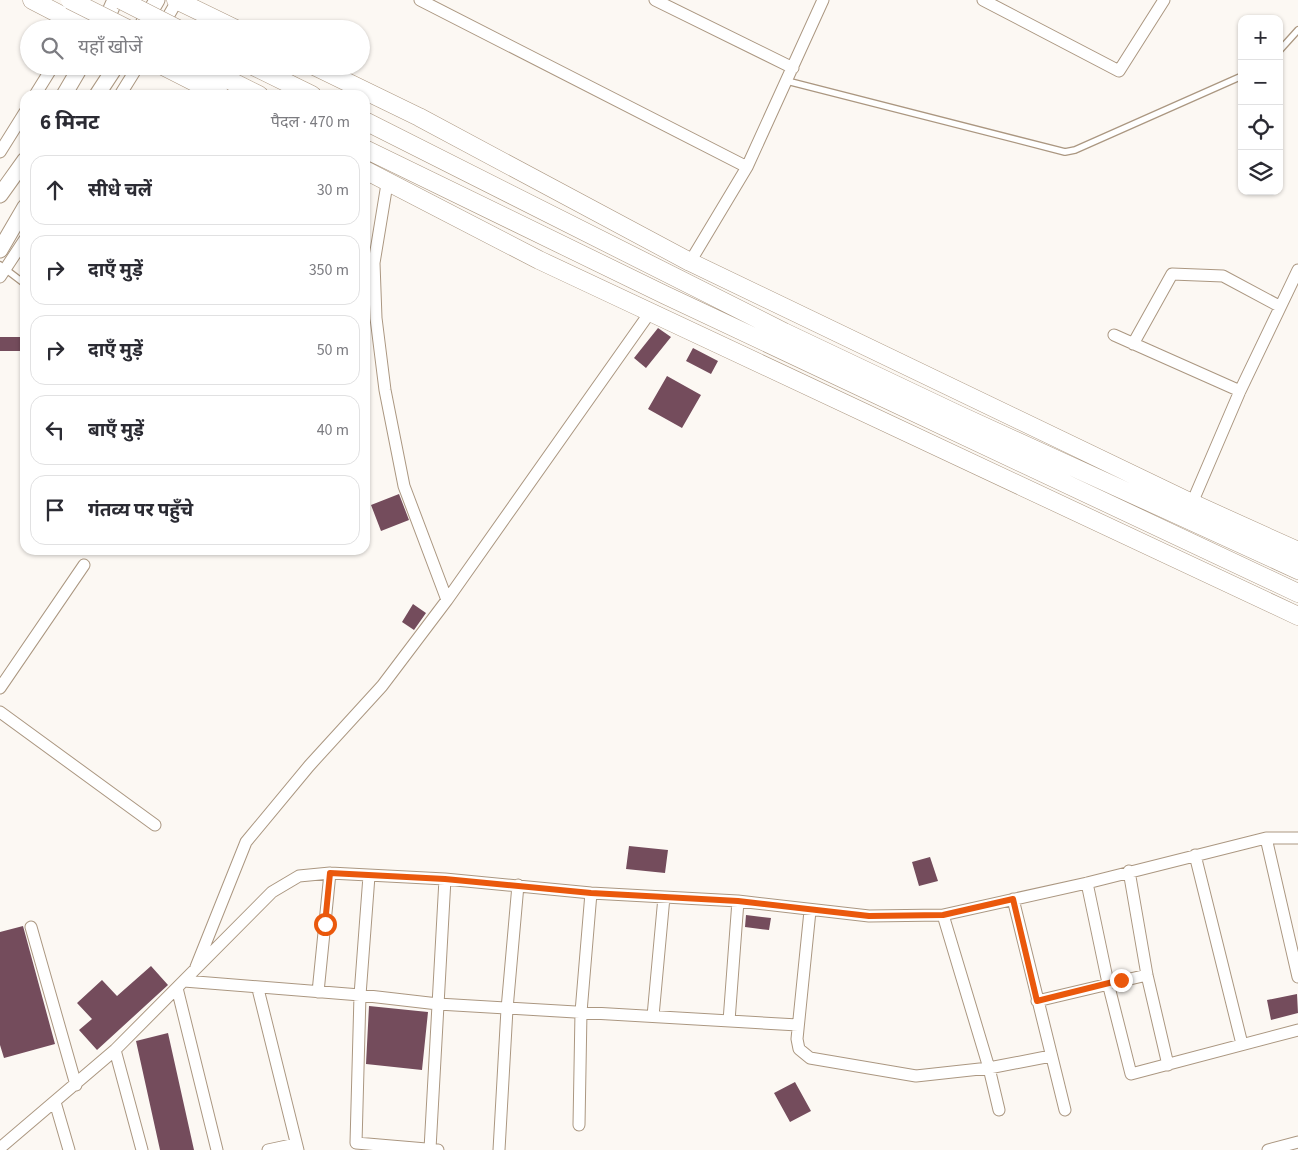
<!DOCTYPE html>
<html lang="hi">
<meta charset="utf-8">
<style>
body{margin:0;font-family:"Source Sans 3","Noto Sans Devanagari",sans-serif;background:#f7f7f7;color:#2b2b33}
.controls{position:absolute;right:15px;top:15px;display:grid;overflow:hidden;border-radius:10px;box-shadow:0 1px 4px #0004}
.controls button{width:45px;height:45px;display:grid;place-items:center;padding:0;border:0;border-bottom:1px solid #e1e1e2;background:#fff;color:#2b2b33;font:25px sans-serif}
.stop{position:absolute;width:15px;height:15px;margin:-11px;border:4px solid #ea580c;border-radius:50%;background:#fff}
.stop.end{background:#ea580c;border-color:#fff;box-shadow:0 1px 5px #0008}
.list{margin:0;padding:0;list-style:none}
h2{display:flex;justify-content:space-between;align-items:center;height:65px;margin:0;padding:0 20px;font-size:21px}
h2 small{font-size:16px;font-weight:400;color:#7c7c81}
.list li{display:grid;grid-template-columns:32px 1fr auto;gap:15px;align-items:center;box-sizing:border-box;height:70px;margin:0 10px 10px;padding:0 10px;border:1px solid #e1e1e2;border-radius:15px}
.list b{display:block;font-size:19px;white-space:nowrap}
.list em{font-size:16px;font-style:normal;color:#7c7c81}
.icon{flex:none;width:28px;height:28px;fill:none;stroke:currentColor;stroke-width:2;stroke-linecap:round;stroke-linejoin:round}
.map{position:relative;flex:none;width:1298px;height:1150px;overflow:hidden}
.search{position:absolute;background:#fff;box-shadow:0 1px 4px #0004;left:20px;top:20px;width:350px;height:55px;display:flex;align-items:center;gap:12px;box-sizing:border-box;padding:0 18px;border-radius:28px;color:#7c7c81;font-size:19px}
.panel{position:absolute;background:#fff;box-shadow:0 1px 4px #0004;left:20px;top:90px;width:350px;height:465px;border-radius:15px}
.map>svg:first-child{display:block}
.building{fill:#744c5c}
.lines{fill:none;stroke-linecap:round;stroke-linejoin:round}
.lane-casing{stroke:#ab9781;stroke-width:8}
.street-casing{stroke:#ab9781;stroke-width:13}
.secondary-casing{stroke:#ab9781;stroke-width:17}
.primary-casing{stroke:#ab9781;stroke-width:19}
.lane{stroke:#fff;stroke-width:5.5}
.street{stroke:#fff;stroke-width:11}
.secondary{stroke:#fff;stroke-width:15}
.primary{stroke:#fff;stroke-width:18}
.primary-bridge-casing{stroke:#ab9781;stroke-width:19;stroke-linecap:butt}
.primary-bridge{stroke:#fff;stroke-width:18}
.route{stroke:#ea580c;stroke-width:6}
</style>
<div class="map">
<svg width="1298" height="1150" viewBox="0 0 1298 1150">
<rect width="100%" height="100%" fill="#fcf8f3"/>
<path class="building" d="M658,328l13,9 -25,31 -12,-10z
M0,337h25v14h-25z
M693,348l25,13 -7,13 -25,-13z
M667,376l34,19 -19,33 -34,-19z
M399,494l10,26 -28,11 -10,-26z
M413,604l13,9 -12,17 -12,-8z
M629,846l39,4 -3,23 -39,-4z
M930,857l8,24 -19,5 -7,-24z
M746,915l25,3 -2,12 -24,-3z
M23,926l32,118 -51,14 -4,-13v-113z
M151,966l17,19 -71,65 -18,-20 13,-11 -15,-16 25,-23 15,16z
M1297,994l1,19 -27,7 -4,-20z
M369,1006l59,6 -6,58 -56,-6z
M168,1033l26,117h-34l-24,-109z
M795,1082l16,29 -21,11 -16,-29z"/>
<g class="lines">
<g class="lane-casing">
<path id="lane" d="M1279,51l19,-21
M787,81l278,71 10,-2 167,-74
M0,265l25,19"/>
</g>
<g class="street-casing">
<path id="street" d="M420,0l327,167
M655,0l138,68
M983,0l136,71 45,-71
M162,27l15,-26
M35,95l18,-29
M120,95l18,-29
M0,152l25,-40
M387,184l-13,79 2,55 9,72 19,96 43,114
M690,262l57,-95 76,-167
M0,277l25,-38
M1114,335l126,56
M1133,344l39,-70 51,2 56,30
M1192,503l48,-112 58,-121
M0,688l84,-123
M0,712l155,113
M1266,838l32,139
M1195,855l47,189
M1129,871l18,104 21,90
M369,876l-9,119 -4,148 82,7
M1087,883l21,100 23,91 167,-44
M1013,899l52,211
M810,911l-13,128 2,10 11,9 106,18 73,-8 62,-12
M943,915l46,153 10,42
M31,927l45,158
M196,967l50,-125 63,-76 73,-80 65,-86 204,-289
M184,981l176,14 78,9 360,21
M177,988l40,162
M258,989l40,161
M318,992l12,-119
M1037,1001l110,-26
M653,1016l11,-119
M729,1021l9,-120
M115,1050l27,100
M55,1102l14,48
M579,1125l2,-113 10,-119
M0,1148l115,-98 157,-158 27,-16 31,-3 115,6 146,14 147,8 131,15 74,-1 144,-32 179,-45h32
M430,1149l15,-270
M268,1150l28,-6
M499,1150l8,-141 11,-124
M1268,1150l30,-8"/>
</g>
<g class="secondary-casing">
<path id="secondary" d="M102,29l13,-29
M140,29l17,-29
M64,95l17,-29
M97,95l19,-29
M0,195l25,-35
M0,250l25,-43"/>
</g>
<g class="primary-casing">
<path id="primary" d="M32,0l56,29
M176,0l60,29
M163,66l57,29
M201,66l58,29
M253,66l59,29
M314,66l105,51 271,145 502,241 106,48
M365,121l419,211 173,82 341,156
M365,149l300,146 633,298
M365,170l174,90 759,356"/>
</g>
<use href="#lane" class="lane"/>
<use href="#street" class="street"/>
<use href="#secondary" class="secondary"/>
<use href="#primary" class="primary"/>
<g class="primary-bridge-casing">
<path id="primary-bridge" d="M70,0l58,29
M121,0l57,29"/>
</g>
<use href="#primary-bridge" class="primary-bridge"/>
</g>
<g class="lines">
<path class="route" d="M325,924l5,-51 115,6 146,14 147,8 131,15 74,-1 70,-16 24,102 84,-21"/>
</g>
</svg>
<div class="controls">
<button>+</button>
<button>−</button>
<button><svg class="icon" aria-label="locate" viewBox="0 0 24 24"><circle cx="12" cy="12" r="6"/><path d="M12 2v4M12 18v4M2 12h4M18 12h4"/></svg></button>
<button><svg class="icon" aria-label="layers" viewBox="0 0 24 24"><path d="M12 4l9 5-9 5-9-5zM3 14l9 5 9-5"/></svg></button>
</div>
<div class="stop" style="left:325px;top:924px"></div>
<div class="stop end" style="left:1121px;top:980px"></div>
<div class="search"><svg class="icon" aria-label="search" viewBox="0 0 24 24"><circle cx="10" cy="10" r="6"/><path d="M15 15l6 6"/></svg>यहाँ खोजें</div>
<section class="panel">
<h2>6 मिनट<small>पैदल · 470 m</small></h2>
<ul class="list">
<li><svg class="icon" aria-label="ahead" viewBox="0 0 24 24"><path d="M12 20V5M6 11l6-6 6 6"/></svg><div><b>सीधे चलें</b></div><em>30 m</em></li>
<li><svg class="icon" aria-label="right" viewBox="0 0 24 24"><path d="M7 20v-9h11M14 6l5 5-5 5"/></svg><div><b>दाएँ मुड़ें</b></div><em>350 m</em></li>
<li><svg class="icon" aria-label="right" viewBox="0 0 24 24"><path d="M7 20v-9h11M14 6l5 5-5 5"/></svg><div><b>दाएँ मुड़ें</b></div><em>50 m</em></li>
<li><svg class="icon" aria-label="left" viewBox="0 0 24 24"><path d="M17 20v-9H6M10 6l-5 5 5 5"/></svg><div><b>बाएँ मुड़ें</b></div><em>40 m</em></li>
<li><svg class="icon" aria-label="arrive" viewBox="0 0 24 24"><path d="M6 21V4h12l-3 4 3 4H6"/></svg><div><b>गंतव्य पर पहुँचे</b></div></li>
</ul>
</section>
</div>
